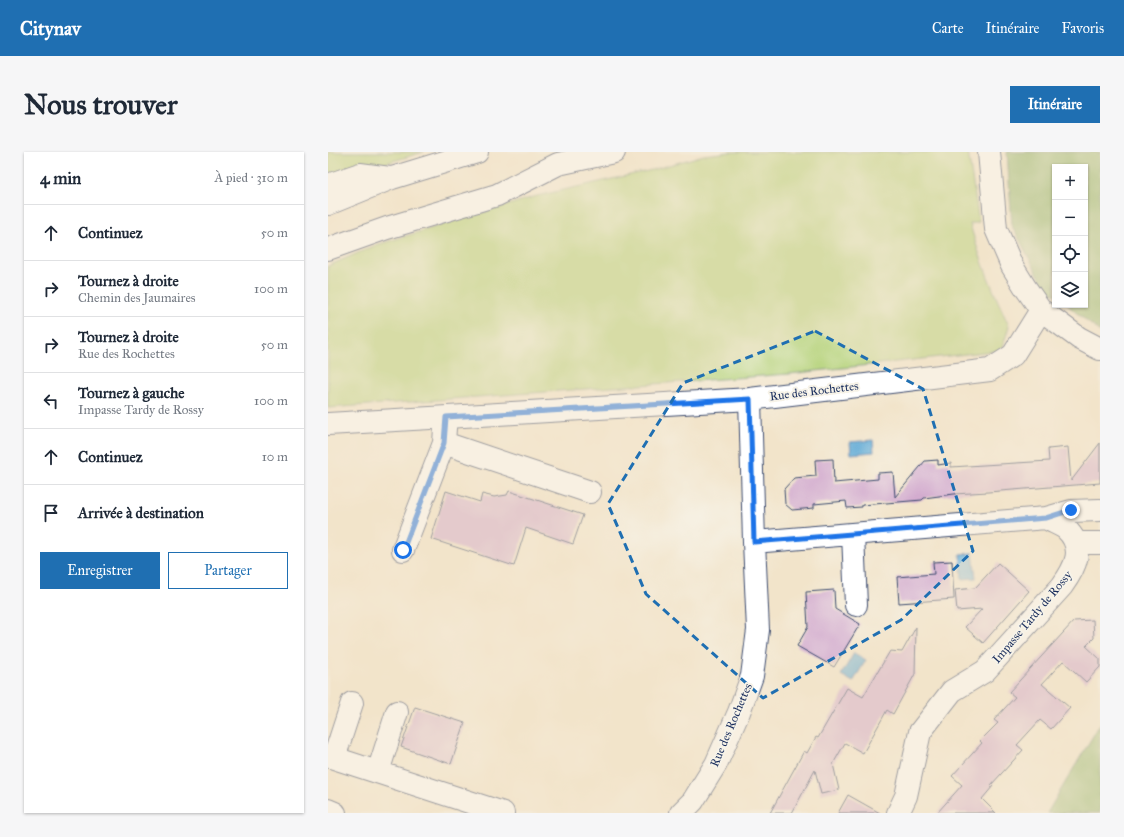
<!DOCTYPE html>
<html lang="fr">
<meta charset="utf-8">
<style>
body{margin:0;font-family:"IM FELL Great Primer",serif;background:#f6f6f7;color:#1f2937}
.controls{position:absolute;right:12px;top:12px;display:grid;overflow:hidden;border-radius:0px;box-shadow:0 1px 3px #0004}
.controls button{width:36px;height:36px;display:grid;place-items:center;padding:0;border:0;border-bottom:1px solid #e0e1e3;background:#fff;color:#1f2937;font:20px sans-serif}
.stop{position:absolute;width:12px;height:12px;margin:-9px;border:3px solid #1a73e8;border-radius:50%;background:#fff}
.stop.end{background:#1a73e8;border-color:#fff;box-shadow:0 1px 4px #0008}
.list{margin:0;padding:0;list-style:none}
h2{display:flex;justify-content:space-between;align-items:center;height:52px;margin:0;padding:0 16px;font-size:17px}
h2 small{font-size:13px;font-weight:400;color:#747a83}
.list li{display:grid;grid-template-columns:26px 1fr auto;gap:12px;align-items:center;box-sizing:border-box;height:56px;padding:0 16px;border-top:1px solid #e0e1e3}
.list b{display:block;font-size:15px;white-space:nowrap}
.list p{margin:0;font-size:13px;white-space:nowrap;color:#747a83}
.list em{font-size:13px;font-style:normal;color:#747a83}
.actions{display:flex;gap:8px;padding:12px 16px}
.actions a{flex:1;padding:9px 0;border:1px solid #1f6fb2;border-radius:0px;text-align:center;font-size:14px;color:#1f6fb2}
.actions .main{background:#1f6fb2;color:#fff}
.icon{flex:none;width:22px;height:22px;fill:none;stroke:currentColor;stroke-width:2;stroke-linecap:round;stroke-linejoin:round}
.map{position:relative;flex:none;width:772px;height:661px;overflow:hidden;border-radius:0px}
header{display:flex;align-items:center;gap:24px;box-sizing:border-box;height:56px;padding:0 20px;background:#1f6fb2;color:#fff}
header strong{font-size:19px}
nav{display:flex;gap:22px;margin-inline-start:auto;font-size:14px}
.intro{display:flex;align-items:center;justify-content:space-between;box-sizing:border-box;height:96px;padding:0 24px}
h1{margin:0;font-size:28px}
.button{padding:10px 18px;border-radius:0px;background:#1f6fb2;color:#fff;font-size:14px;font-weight:700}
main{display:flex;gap:24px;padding:0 24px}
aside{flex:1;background:#fff;border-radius:0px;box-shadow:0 1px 3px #0004}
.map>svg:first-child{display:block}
.green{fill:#b5d37a;stroke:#68816c}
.forest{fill:#90b56a;stroke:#567264}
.water{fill:#5faad7;stroke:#3d6c9a}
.building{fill:#d3accf}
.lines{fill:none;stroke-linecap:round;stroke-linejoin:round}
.minor-casing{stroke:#3b4a6e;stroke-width:24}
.highway-casing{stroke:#3b4a6e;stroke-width:24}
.minor{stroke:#fff;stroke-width:22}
.highway{stroke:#fff;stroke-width:22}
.route{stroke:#1a73e8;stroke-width:5}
.marked{fill:none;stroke:#1f6fb2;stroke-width:3;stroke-dasharray:8 5;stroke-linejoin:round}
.labels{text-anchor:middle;stroke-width:4;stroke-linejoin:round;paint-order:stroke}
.street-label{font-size:12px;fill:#1b2f5e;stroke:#f7f3e8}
</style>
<header>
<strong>Citynav</strong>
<nav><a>Carte</a><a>Itinéraire</a><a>Favoris</a></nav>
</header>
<div class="intro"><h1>Nous trouver</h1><a class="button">Itinéraire</a></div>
<main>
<aside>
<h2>4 min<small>À pied · 310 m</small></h2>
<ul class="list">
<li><svg class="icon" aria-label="ahead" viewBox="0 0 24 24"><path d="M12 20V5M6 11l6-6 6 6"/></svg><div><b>Continuez</b></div><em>50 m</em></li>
<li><svg class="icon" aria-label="right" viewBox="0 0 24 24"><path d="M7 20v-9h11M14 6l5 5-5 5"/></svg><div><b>Tournez à droite</b><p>Chemin des Jaumaires</p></div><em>100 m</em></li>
<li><svg class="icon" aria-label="right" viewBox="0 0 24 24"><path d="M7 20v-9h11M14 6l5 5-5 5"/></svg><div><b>Tournez à droite</b><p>Rue des Rochettes</p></div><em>50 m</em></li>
<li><svg class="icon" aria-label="left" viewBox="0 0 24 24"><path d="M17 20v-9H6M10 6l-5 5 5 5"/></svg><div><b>Tournez à gauche</b><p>Impasse Tardy de Rossy</p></div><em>100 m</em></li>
<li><svg class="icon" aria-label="ahead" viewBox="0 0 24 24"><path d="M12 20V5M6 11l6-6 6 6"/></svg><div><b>Continuez</b></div><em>10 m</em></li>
<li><svg class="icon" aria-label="arrive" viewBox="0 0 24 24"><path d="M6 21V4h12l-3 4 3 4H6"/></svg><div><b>Arrivée à destination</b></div></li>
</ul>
<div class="actions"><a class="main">Enregistrer</a><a>Partager</a></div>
</aside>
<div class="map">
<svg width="772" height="661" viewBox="0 0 772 661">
<rect width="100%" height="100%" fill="#f7f3e8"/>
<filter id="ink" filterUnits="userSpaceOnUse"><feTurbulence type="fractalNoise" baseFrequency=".025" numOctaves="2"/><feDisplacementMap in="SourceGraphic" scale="8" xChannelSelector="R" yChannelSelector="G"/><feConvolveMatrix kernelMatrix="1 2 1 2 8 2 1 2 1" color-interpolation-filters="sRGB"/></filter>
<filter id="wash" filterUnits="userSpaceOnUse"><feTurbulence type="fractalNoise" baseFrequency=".012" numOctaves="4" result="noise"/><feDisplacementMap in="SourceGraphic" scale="16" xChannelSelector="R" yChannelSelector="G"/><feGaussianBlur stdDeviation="0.9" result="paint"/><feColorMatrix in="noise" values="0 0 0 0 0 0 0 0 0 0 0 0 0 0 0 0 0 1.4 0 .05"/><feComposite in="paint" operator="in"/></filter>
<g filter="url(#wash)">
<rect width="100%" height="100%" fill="#f2e4ca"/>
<path class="green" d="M0,0h96l-96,28z
M403,0h237l11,70 -9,2c10,36 24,69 39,102l-7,24 -213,24 -461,34v-142l48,-21 161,-49 115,-26 52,-15z"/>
<path class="forest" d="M679,0h93v180l-33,-27h18v-138h-30v128l-11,-9 -32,-60z
M772,572v89h-53z"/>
<path class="water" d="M545,288l1,12 -23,2 -1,-12z
M645,401l3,25 -14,1 -2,-25z
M526,501l12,7 -13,22 -12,-7z"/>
<g id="blocks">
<path class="building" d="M772,291v40l-112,9 -34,2 -30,4 -2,2 -60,5v2l-15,1 -1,-7 -32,3v4l-22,2 -7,-6 -1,-15 10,-11 22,-2 -1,-16 18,-1 1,24 44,-4v-6l15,-1 2,25 30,-36 13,-1v5l13,-2v4l98,-6 -1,-12 20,-2 3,34z
M118,339l34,11 2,-8 12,3 13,-2 2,-4 74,24 -10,29 -47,-16 -12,38 -83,-27z
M624,409l2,38 -55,4 -2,-26 37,-3 -1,-12z
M670,411l31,28 -46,52 -18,-16 17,-18 -25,2 -2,-21 20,-2z
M506,438l1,19 25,15 -26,43 -37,-21 11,-19 -2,-35z
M765,468l1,18 -8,8 14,13v8l-14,15 -23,-21 -21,23 28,24 -19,21 -11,-9 -23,25 6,5 -32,35 2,1 -11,13 14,14h-59l25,-28 -10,-9 30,-33 -2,-2 18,-18 -4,-3 21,-23 -6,-5 65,-71z
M588,475l-1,47 -22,40 -6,-4 -24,43 -18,-10 -12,21 6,26 -18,4 -6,-24 -23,43h-22l34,-62 3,2 9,-16 2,1 29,-50 16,9 27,-46 12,1z
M87,555l50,16 -14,41 -50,-17z
M520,643l32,18h-42z"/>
</g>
</g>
<g filter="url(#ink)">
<use href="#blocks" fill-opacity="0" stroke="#3b4a6e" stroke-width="1"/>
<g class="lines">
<g class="minor-casing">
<path id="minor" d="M661,0l7,77 16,37 13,21 16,23 38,28 21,11
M0,272l422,-25
M116,291l146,49
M718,366l25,-7 29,-1
M525,382l3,71
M426,390l292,-24c6,4 15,7 20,11 20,19 9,39 -4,57l-77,85 -33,20 -32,41 -14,64 -8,17
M748,391h24
M75,398l41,-107 1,-15
M0,604l175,57
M6,606l18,-55
M50,620l19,-60
M0,658l7,3
M353,661l12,-12 23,-37 23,-52 13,-36 6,-46 -4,-88 -4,-143 240,-29 23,-15 28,-45"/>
</g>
<g class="highway-casing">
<path id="highway" d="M0,33l32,-11 30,4
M0,52l64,-26 85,-26
M0,97l59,-21 110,-33 61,-31 56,-12"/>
</g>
<use href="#minor" class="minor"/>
<use href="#highway" class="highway"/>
</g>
</g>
<g class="lines" filter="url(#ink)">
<path class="route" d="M75,398l41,-107 2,-26 304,-18 4,143 292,-24 25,-8"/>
</g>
<path d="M0 0H772V661H0ZM487,179l108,58 50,162 -72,69 -138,78 -117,-104 -38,-90 75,-121z" fill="#f2e4ca" fill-opacity=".55" fill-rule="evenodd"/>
<path class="marked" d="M487,179l108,58 50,162 -72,69 -138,78 -117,-104 -38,-90 75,-121z"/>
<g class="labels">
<g class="street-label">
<text transform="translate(486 239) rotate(-7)" y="4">Rue des Rochettes</text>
<text transform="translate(704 465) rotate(-50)" y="4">Impasse Tardy de Rossy</text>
<text transform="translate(403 573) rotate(-67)" y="4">Rue des Rochettes</text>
</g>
</g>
</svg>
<div class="controls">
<button>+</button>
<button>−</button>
<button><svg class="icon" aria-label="locate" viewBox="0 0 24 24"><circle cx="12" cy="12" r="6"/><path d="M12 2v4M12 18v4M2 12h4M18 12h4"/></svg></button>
<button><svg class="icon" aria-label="layers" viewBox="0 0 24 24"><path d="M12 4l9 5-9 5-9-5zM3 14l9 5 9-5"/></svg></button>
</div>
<div class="stop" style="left:75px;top:398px"></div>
<div class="stop end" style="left:743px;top:358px"></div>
</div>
</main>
